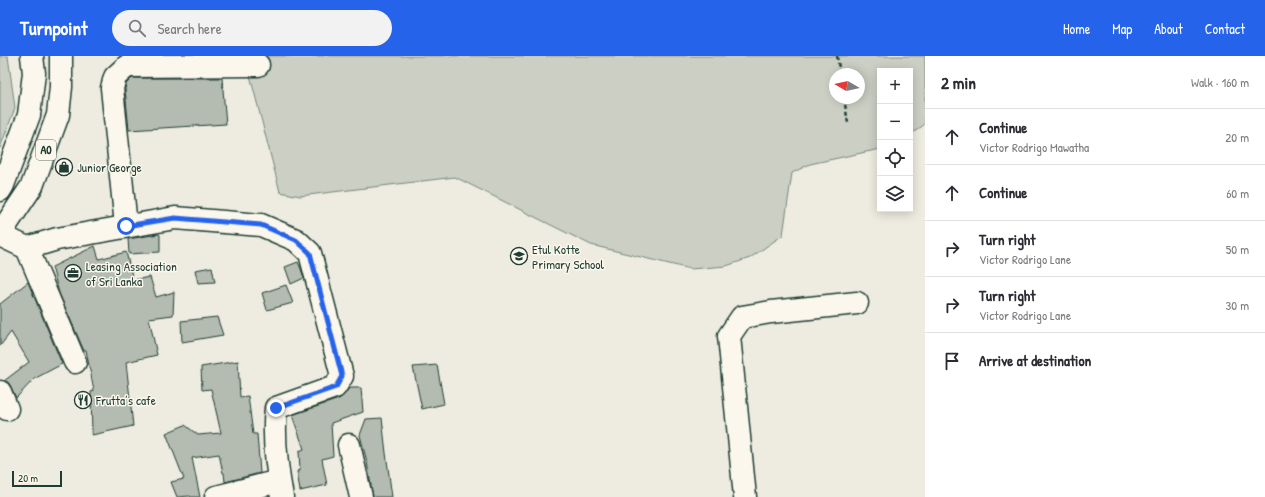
<!DOCTYPE html>
<meta charset="utf-8">
<style>
body{margin:0;font-family:"Patrick Hand",sans-serif;background:#f2f2f3;color:#2b2b33}
.controls{position:absolute;right:12px;top:12px;display:grid;overflow:hidden;border-radius:0px;box-shadow:0 2px 10px #0003}
.controls button{width:36px;height:36px;display:grid;place-items:center;padding:0;border:0;border-bottom:1px solid #e1e1e2;background:#fff;color:#2b2b33;font:20px sans-serif}
.compass{position:absolute;left:829px;top:12px;width:36px;height:36px;border-radius:50%;background:#fff;box-shadow:0 2px 10px #0003;rotate:279deg}
.scale{position:absolute;left:12px;bottom:10px;width:50px;box-sizing:border-box;padding-left:4px;border:2px solid #1f3d34;border-top:0;font-size:11px;line-height:14px;white-space:nowrap;color:#1f3d34;-webkit-text-stroke:3px #fbf7ec;paint-order:stroke}
.stop{position:absolute;width:12px;height:12px;margin:-9px;border:3px solid #2563eb;border-radius:50%;background:#fff}
.stop.end{background:#2563eb;border-color:#fff;box-shadow:0 1px 4px #0008}
.list{margin:0;padding:0;list-style:none}
h2{display:flex;justify-content:space-between;align-items:center;height:52px;margin:0;padding:0 16px;font-size:17px}
h2 small{font-size:13px;font-weight:400;color:#7c7c81}
.list li{display:grid;grid-template-columns:26px 1fr auto;gap:12px;align-items:center;box-sizing:border-box;height:56px;padding:0 16px;border-top:1px solid #e1e1e2}
.list b{display:block;font-size:15px;white-space:nowrap}
.list p{margin:0;font-size:13px;white-space:nowrap;color:#7c7c81}
.list em{font-size:13px;font-style:normal;color:#7c7c81}
.icon{flex:none;width:22px;height:22px;fill:none;stroke:currentColor;stroke-width:2;stroke-linecap:round;stroke-linejoin:round}
.map{position:relative;flex:none;width:925px;height:441px;overflow:hidden}
header{display:flex;align-items:center;gap:24px;box-sizing:border-box;height:56px;padding:0 20px;background:#2563eb;color:#fff}
header strong{font-size:19px}
nav{display:flex;gap:22px;margin-inline-start:auto;font-size:14px}
.search{width:280px;height:36px;background:#f2f2f3;display:flex;align-items:center;gap:10px;box-sizing:border-box;padding:0 14px;border-radius:22px;color:#7c7c81;font-size:15px}
main{display:flex}
aside{flex:1;background:#fff}
.map>svg:first-child{display:block}
.green{fill:#cbcfc4;stroke:#75867c;fill-rule:evenodd}
.building{fill:#b4bbb0;stroke:#1f3d34}
.lines{fill:none;stroke-linecap:round;stroke-linejoin:round}
.minor-casing{stroke:#1f3d34;stroke-width:25}
.highway-casing{stroke:#1f3d34;stroke-width:25}
.path{stroke:#1f3d34;stroke-width:2.5;stroke-dasharray:4 3;stroke-linecap:butt}
.minor{stroke:#fbf7ec;stroke-width:22}
.highway{stroke:#fbf7ec;stroke-width:22}
.route{stroke:#2563eb;stroke-width:5}
.labels{text-anchor:middle;stroke-width:3;stroke-linejoin:round;paint-order:stroke}
.shield{fill:#fbf7ec;stroke:#61756b;stroke-width:1}
.shield-label{font-size:12px;font-weight:bold;fill:#1f3d34}
.poi-label{font-size:13px;fill:#1f3d34;stroke:#fbf7ec;text-anchor:start}
</style>
<header>
<strong>Turnpoint</strong>
<div class="search"><svg class="icon" aria-label="search" viewBox="0 0 24 24"><circle cx="10" cy="10" r="6"/><path d="M15 15l6 6"/></svg>Search here</div>
<nav><a>Home</a><a>Map</a><a>About</a><a>Contact</a></nav>
</header>
<main>
<div class="map">
<svg width="925" height="441" viewBox="0 0 925 441">
<rect width="100%" height="100%" fill="#eeece1"/>
<filter id="ink" filterUnits="userSpaceOnUse"><feTurbulence type="fractalNoise" baseFrequency=".025" numOctaves="2"/><feDisplacementMap in="SourceGraphic" scale="8" xChannelSelector="R" yChannelSelector="G"/><feConvolveMatrix kernelMatrix="1 2 1 2 8 2 1 2 1" color-interpolation-filters="sRGB"/></filter>
<g filter="url(#ink)">
<path class="green" d="M0,0h8l7,52 -15,40z
M245,0h680v68l-15,11v-64h-30v78l-70,15 -18,9 -9,62 -33,23 -24,8 -36,3 -99,-24 -136,-68 -155,19 -20,-4zM835,18h24v24h-24z"/>
<path class="building" d="M132,22h90l4,46 -97,6 -4,-41 1,-5z
M159,178l1,1v17l-31,2 -1,-15z
M95,190l4,13 27,-7 7,28 17,-3 6,20 18,-5 -1,23 -24,3 8,37 -31,7 7,64 -41,9 -1,-43 3,-1 -8,-41 -2,1 -25,-58 -7,-26z
M298,206l3,7 3,9 -13,6 -6,-17z
M212,211l3,15 -17,1 -3,-13z
M28,226l34,82 -28,15 -18,19 -5,-11 -3,-5 -4,-1 25,-19 -18,-30 -11,14v-42z
M286,229l7,18 -26,7 -5,-17z
M217,261l6,18 -41,7 -1,-21z
M238,305l2,36 8,-1 5,38h4l3,39 -35,9 -1,-9h-1l-4,-19 -27,4 8,39h-9l-1,-1 -13,1 -6,-15 13,-3 -18,-46 19,-8 13,10 23,-2 -10,-44 -9,1 -1,-23z
M437,309l7,39 -22,5 -9,-42z
M349,332h12l2,24 -32,11 2,33 -11,3 5,26 -27,6 -3,-20h3l-1,-20 5,-2 -12,-34 47,-16 6,-5z
M382,362l4,35 6,44h-19l-6,-35 -7,-27 6,-16z"/>
<g class="lines">
<g class="minor-casing">
<path id="minor" d="M126,170l-14,-138 3,-11 12,-11 131,-1
M0,179l27,13 30,-9 118,-21 86,7 35,15 14,13 32,123 -7,11 -59,21c-3,27 1,62 6,89
M27,192l48,114
M0,336l7,17
M349,389l12,52
M216,441l63,-16
M745,441l-16,-161 13,-19 29,-5 86,-9"/>
</g>
<g class="highway-casing">
<path id="highway" d="M0,134l3,-5 26,-70 5,-42 -2,-17
M0,178l32,-48 26,-71 3,-28v-31"/>
</g>
<path class="path" d="M837,0l3,18
M844,42l4,25"/>
<use href="#minor" class="minor"/>
<use href="#highway" class="highway"/>
</g>
</g>
<g class="lines" filter="url(#ink)">
<path class="route" d="M126,170l49,-8 86,7 35,15 14,13 32,123 -6,11 -60,21"/>
</g>
<defs>
<g id="shop-ring" transform="scale(0.9)"><circle r="9.5" fill="#fbf7ec" stroke="#1f3d34" stroke-width="1.5"/><path d="M-5-2.5h2.3a2.7 3.5 0 0 1 5.4 0H5L5.5 6h-11ZM-1.5-2.5h3a1.5 2.3 0 0 0-3 0Z" fill="#1f3d34"/></g>
<g id="school-ring" transform="scale(0.9)"><circle r="9.5" fill="#fbf7ec" stroke="#1f3d34" stroke-width="1.5"/><path d="M0-5L7-2L0 1L-7-2ZM-4 1L0 2.5L4 1V4Q0 6-4 4Z" fill="#1f3d34"/></g>
<g id="office-ring" transform="scale(0.9)"><circle r="9.5" fill="#fbf7ec" stroke="#1f3d34" stroke-width="1.5"/><path d="M-6-3h4V-5.5h4V-3h4V5H-6ZM-1-4.5V-3h2v-1.5ZM-6 0V1H6V0Z" fill="#1f3d34"/></g>
<g id="restaurant-ring" transform="scale(0.9)"><circle r="9.5" fill="#fbf7ec" stroke="#1f3d34" stroke-width="1.5"/><path d="M-5-6h1v4h1v-4h1v4h1v-4h1v5L-1.5 .5V6h-2V.5L-5-1ZM5-6V6H3V1.5H1.5Q1.5-4 5-6Z" fill="#1f3d34"/></g>
</defs>
<g fill-rule="evenodd">
<use href="#shop-ring" x="64" y="111"/>
<use href="#school-ring" x="519" y="200"/>
<use href="#office-ring" x="73" y="217"/>
<use href="#restaurant-ring" x="83" y="344"/>
</g>
<g class="labels">
<rect class="shield" x="36" y="84" width="20" height="20" rx="3"/>
<g class="shield-label">
<text x="46" y="98">A0</text>
</g>
<g class="poi-label">
<text x="77" y="116">Junior George</text>
<text x="532" y="198">Etul Kotte<tspan x="532" dy="15">Primary School</tspan></text>
<text x="86" y="215">Leasing Association<tspan x="86" dy="15">of Sri Lanka</tspan></text>
<text x="96" y="349">Frutta’s cafe</text>
</g>
</g>
</svg>
<div class="controls">
<button>+</button>
<button>−</button>
<button><svg class="icon" aria-label="locate" viewBox="0 0 24 24"><circle cx="12" cy="12" r="6"/><path d="M12 2v4M12 18v4M2 12h4M18 12h4"/></svg></button>
<button><svg class="icon" aria-label="layers" viewBox="0 0 24 24"><path d="M12 4l9 5-9 5-9-5zM3 14l9 5 9-5"/></svg></button>
</div>
<svg class="compass" viewBox="-18 -18 36 36"><path d="M0-13l5 13h-10z" fill="#e53935"/><path d="M0 13l5-13h-10z" fill="#7c7c81"/></svg>
<div class="scale">20 m</div>
<div class="stop" style="left:126px;top:170px"></div>
<div class="stop end" style="left:276px;top:352px"></div>
</div>
<aside>
<h2>2 min<small>Walk · 160 m</small></h2>
<ul class="list">
<li><svg class="icon" aria-label="ahead" viewBox="0 0 24 24"><path d="M12 20V5M6 11l6-6 6 6"/></svg><div><b>Continue</b><p>Victor Rodrigo Mawatha</p></div><em>20 m</em></li>
<li><svg class="icon" aria-label="ahead" viewBox="0 0 24 24"><path d="M12 20V5M6 11l6-6 6 6"/></svg><div><b>Continue</b></div><em>60 m</em></li>
<li><svg class="icon" aria-label="right" viewBox="0 0 24 24"><path d="M7 20v-9h11M14 6l5 5-5 5"/></svg><div><b>Turn right</b><p>Victor Rodrigo Lane</p></div><em>50 m</em></li>
<li><svg class="icon" aria-label="right" viewBox="0 0 24 24"><path d="M7 20v-9h11M14 6l5 5-5 5"/></svg><div><b>Turn right</b><p>Victor Rodrigo Lane</p></div><em>30 m</em></li>
<li><svg class="icon" aria-label="arrive" viewBox="0 0 24 24"><path d="M6 21V4h12l-3 4 3 4H6"/></svg><div><b>Arrive at destination</b></div></li>
</ul>
</aside>
</main>
